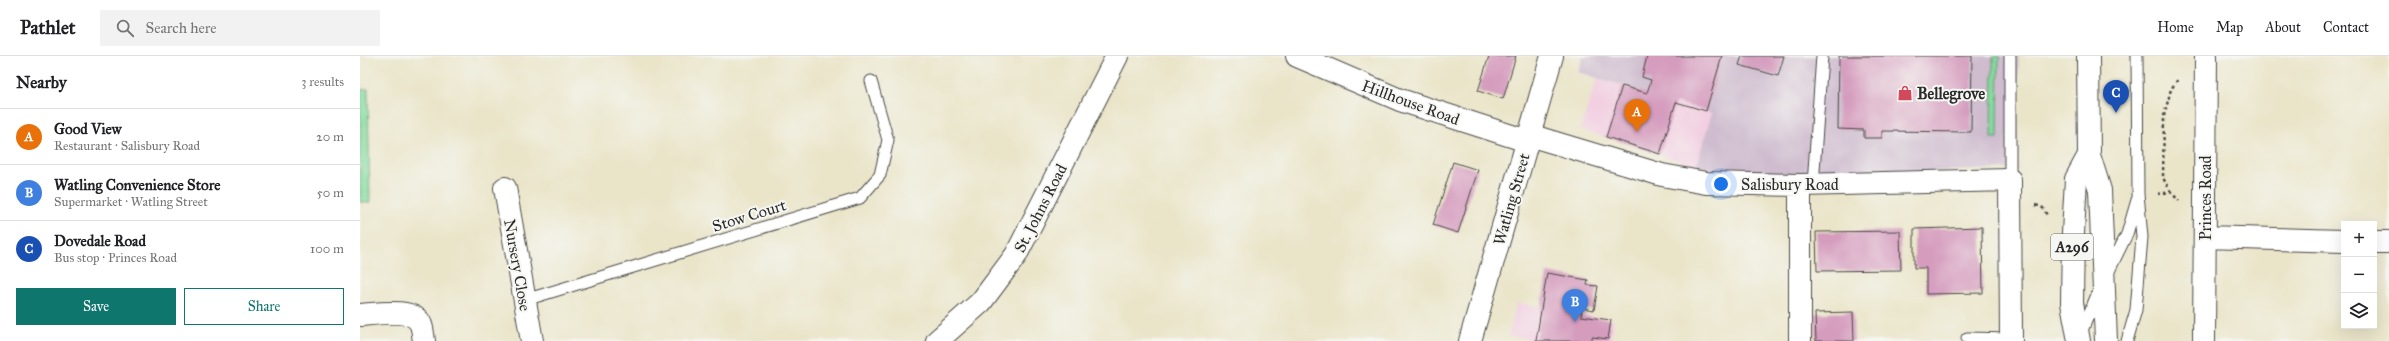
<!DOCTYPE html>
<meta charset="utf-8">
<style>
body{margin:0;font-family:"IM FELL Great Primer",serif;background:#f2f2f2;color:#202124}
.controls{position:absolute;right:12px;bottom:12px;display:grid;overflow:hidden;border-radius:0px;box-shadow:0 4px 16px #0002}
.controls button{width:36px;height:36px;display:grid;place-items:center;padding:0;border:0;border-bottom:1px solid #e0e0e0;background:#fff;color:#202124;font:20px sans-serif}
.you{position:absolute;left:1361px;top:128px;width:14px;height:14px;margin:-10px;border:3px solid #fff;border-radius:50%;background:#1a73e8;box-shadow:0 0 0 6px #1a73e833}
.badge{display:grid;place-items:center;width:26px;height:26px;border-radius:50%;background:#0f766e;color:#fff;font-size:13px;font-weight:700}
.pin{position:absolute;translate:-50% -33px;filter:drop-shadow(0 1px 2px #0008)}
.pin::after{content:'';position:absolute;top:21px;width:14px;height:12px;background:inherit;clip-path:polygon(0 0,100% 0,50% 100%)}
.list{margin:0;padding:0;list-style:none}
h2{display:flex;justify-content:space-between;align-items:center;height:52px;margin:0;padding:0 16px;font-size:17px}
h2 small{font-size:13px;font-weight:400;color:#757577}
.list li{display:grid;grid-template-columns:26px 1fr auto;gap:12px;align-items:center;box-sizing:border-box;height:56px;padding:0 16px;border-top:1px solid #e0e0e0}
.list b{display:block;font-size:15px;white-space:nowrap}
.list p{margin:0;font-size:13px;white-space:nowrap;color:#757577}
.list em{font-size:13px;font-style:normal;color:#757577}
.actions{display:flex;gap:8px;padding:12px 16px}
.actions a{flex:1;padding:9px 0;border:1px solid #0f766e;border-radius:0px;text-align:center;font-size:14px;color:#0f766e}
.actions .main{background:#0f766e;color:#fff}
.icon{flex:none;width:22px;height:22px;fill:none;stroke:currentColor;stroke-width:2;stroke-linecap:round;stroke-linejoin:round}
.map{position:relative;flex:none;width:2029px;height:285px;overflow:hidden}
header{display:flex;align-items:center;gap:24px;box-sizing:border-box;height:56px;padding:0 20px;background:#fff;border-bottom:1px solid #e0e0e0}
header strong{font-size:19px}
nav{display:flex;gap:22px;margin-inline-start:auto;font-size:14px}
.search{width:280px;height:36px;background:#f2f2f2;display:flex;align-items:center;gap:10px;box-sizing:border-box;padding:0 14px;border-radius:0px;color:#757577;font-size:15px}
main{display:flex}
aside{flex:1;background:#fff}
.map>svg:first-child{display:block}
.built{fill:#f2cfe1}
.industrial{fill:#cfbdcf}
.green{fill:#85db9e;stroke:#588364}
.building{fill:#d59cbe}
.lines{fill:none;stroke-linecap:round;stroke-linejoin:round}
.lane-casing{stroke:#484743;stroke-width:13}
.street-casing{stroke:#484743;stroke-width:24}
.secondary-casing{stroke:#484743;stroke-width:24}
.primary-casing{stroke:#484743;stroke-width:24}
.path{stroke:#484743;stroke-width:2.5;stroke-dasharray:3 3;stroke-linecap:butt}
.lane{stroke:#fff;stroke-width:11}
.street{stroke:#fff;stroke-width:22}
.secondary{stroke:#fff;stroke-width:22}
.primary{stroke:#fff;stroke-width:22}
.labels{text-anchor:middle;stroke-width:4;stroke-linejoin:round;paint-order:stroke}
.shield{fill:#f6f6f2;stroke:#686867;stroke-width:1}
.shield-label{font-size:15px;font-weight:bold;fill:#2b2b2b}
.poi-label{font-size:16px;font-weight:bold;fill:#2b2b2b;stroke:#f6f6f2;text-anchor:start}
.street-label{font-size:16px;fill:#2b2b2b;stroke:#f6f6f2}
</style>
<header>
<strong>Pathlet</strong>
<div class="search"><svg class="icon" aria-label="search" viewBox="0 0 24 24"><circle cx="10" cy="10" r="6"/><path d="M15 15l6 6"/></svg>Search here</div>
<nav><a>Home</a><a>Map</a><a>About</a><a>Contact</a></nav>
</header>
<main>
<aside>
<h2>Nearby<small>3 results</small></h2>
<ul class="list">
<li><span class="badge" style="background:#e8710a">A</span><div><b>Good View</b><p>Restaurant · Salisbury Road</p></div><em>20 m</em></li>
<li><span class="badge" style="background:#3f7fe0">B</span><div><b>Watling Convenience Store</b><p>Supermarket · Watling Street</p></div><em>50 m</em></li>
<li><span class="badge" style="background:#1a4fb4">C</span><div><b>Dovedale Road</b><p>Bus stop · Princes Road</p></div><em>100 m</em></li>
</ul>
<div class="actions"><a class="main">Save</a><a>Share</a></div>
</aside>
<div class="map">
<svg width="2029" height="285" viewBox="0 0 2029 285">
<rect width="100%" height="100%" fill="#f6f6f2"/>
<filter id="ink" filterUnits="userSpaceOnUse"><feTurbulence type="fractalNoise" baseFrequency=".025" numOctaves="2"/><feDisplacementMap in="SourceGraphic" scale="8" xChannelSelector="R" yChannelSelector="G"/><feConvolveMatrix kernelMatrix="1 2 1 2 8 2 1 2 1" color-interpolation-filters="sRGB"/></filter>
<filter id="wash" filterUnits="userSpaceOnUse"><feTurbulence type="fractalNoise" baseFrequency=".012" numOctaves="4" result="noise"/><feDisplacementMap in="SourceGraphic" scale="16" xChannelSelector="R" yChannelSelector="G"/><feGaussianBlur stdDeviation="0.9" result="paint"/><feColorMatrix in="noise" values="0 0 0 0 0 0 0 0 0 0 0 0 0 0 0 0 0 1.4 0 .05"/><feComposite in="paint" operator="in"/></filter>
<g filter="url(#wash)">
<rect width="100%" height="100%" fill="#eae5c9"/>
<path class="built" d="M1237,22l116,35 -17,53 -116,-37z
M1157,247l97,17 -3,21h-67l-36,-5z"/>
<path class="industrial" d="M1223,0h436l-2,113 -283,8 -38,-11 16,-53 -134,-41z"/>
<path class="green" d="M1633,0h6l-1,82h-6z
M8,33l2,114 -10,-1v-112z"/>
<g id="blocks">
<path class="building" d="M1129,0h27l-13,43 -25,-8z
M1287,0h75l-16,55 -30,-9 -16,52 -54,-17 16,-51 25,7 4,-13 -9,-3z
M1382,0h42l-6,20 -39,-11z
M1479,0h133l-1,76 -89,-1v7h-18v-8l-26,-1z
M1093,106l25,8 -20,63 -25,-8z
M1622,171l1,66 -57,1v-26h-12v-39z
M1540,175l1,39 -84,1 -1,-39z
M1187,217l41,7 -1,5 11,1 -4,24 -12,-2 -1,8 30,4 -3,19 -16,-2v4h-56z
M1493,256l1,29h-38l-1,-28z"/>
</g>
</g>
<g filter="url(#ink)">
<use href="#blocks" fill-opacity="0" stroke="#484743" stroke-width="1"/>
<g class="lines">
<g class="lane-casing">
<path id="lane" d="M1650,124v-124
M1453,129l9,-129
M1748,217l19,-39 10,-34
M165,244l335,-102 20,-23 8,-35 -17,-59
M1721,277l18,-43
M1607,282l44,1
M1767,285l9,-31 6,-73 -4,-43 -1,-138"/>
</g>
<g class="street-casing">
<path id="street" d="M937,0l103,44 127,41
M1169,79l133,40 44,8 94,2 210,-5 1,161
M145,132l27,153
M1845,181l139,4
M2014,186h15
M0,259c16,-1 55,-8 61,10 2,5 2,11 3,16
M577,285l44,-39 35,-47 101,-199
M1440,285v-156
M1844,285l2,-285"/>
</g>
<g class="secondary-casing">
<path id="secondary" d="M1110,285l82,-285"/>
</g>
<g class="primary-casing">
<path id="primary" d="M1728,0l1,99 11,35 6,151
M1719,285l-7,-38 1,-70 3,-54 13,-24"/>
</g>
<path class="path" d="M1811,136l-8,-14 1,-62 7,-27 8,-11
M1798,138l13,-2 8,9
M1676,149l7,3 5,9"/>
<use href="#lane" class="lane"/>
<use href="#street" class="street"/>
<use href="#secondary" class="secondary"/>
<use href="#primary" class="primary"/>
</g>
</g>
<defs>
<g id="shop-bare" transform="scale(1.2)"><path d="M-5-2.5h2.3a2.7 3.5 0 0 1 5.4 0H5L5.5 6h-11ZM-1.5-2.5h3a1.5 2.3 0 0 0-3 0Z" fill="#d1495b" stroke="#f6f6f2" stroke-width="2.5" paint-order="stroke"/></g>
</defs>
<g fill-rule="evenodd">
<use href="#shop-bare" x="1545" y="37"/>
</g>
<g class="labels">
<rect class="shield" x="1691" y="178" width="42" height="26" rx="3"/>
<g class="shield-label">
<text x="1712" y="196">A296</text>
</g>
<g class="poi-label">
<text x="1557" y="43">Bellegrove</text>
</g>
<g class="street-label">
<text transform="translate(1051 46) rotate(20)" y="6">Hillhouse Road</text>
<text x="1430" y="134">Salisbury Road</text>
<text transform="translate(1845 142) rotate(-90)" y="6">Princes Road</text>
<text transform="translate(1151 143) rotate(-74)" y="6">Watling Street</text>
<text transform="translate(680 152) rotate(-63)" y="6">St. Johns Road</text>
<text transform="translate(389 159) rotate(-17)" y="6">Stow Court</text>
<text transform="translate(158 209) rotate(80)" y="6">Nursery Close</text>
</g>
</g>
</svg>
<div class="controls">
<button>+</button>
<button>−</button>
<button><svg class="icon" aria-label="layers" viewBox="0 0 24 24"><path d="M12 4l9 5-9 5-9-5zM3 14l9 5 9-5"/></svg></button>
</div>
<div class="you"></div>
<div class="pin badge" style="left:1277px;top:76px;background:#e8710a">A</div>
<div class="pin badge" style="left:1215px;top:266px;background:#3f7fe0">B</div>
<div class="pin badge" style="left:1756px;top:57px;background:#1a4fb4">C</div>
</div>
</main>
